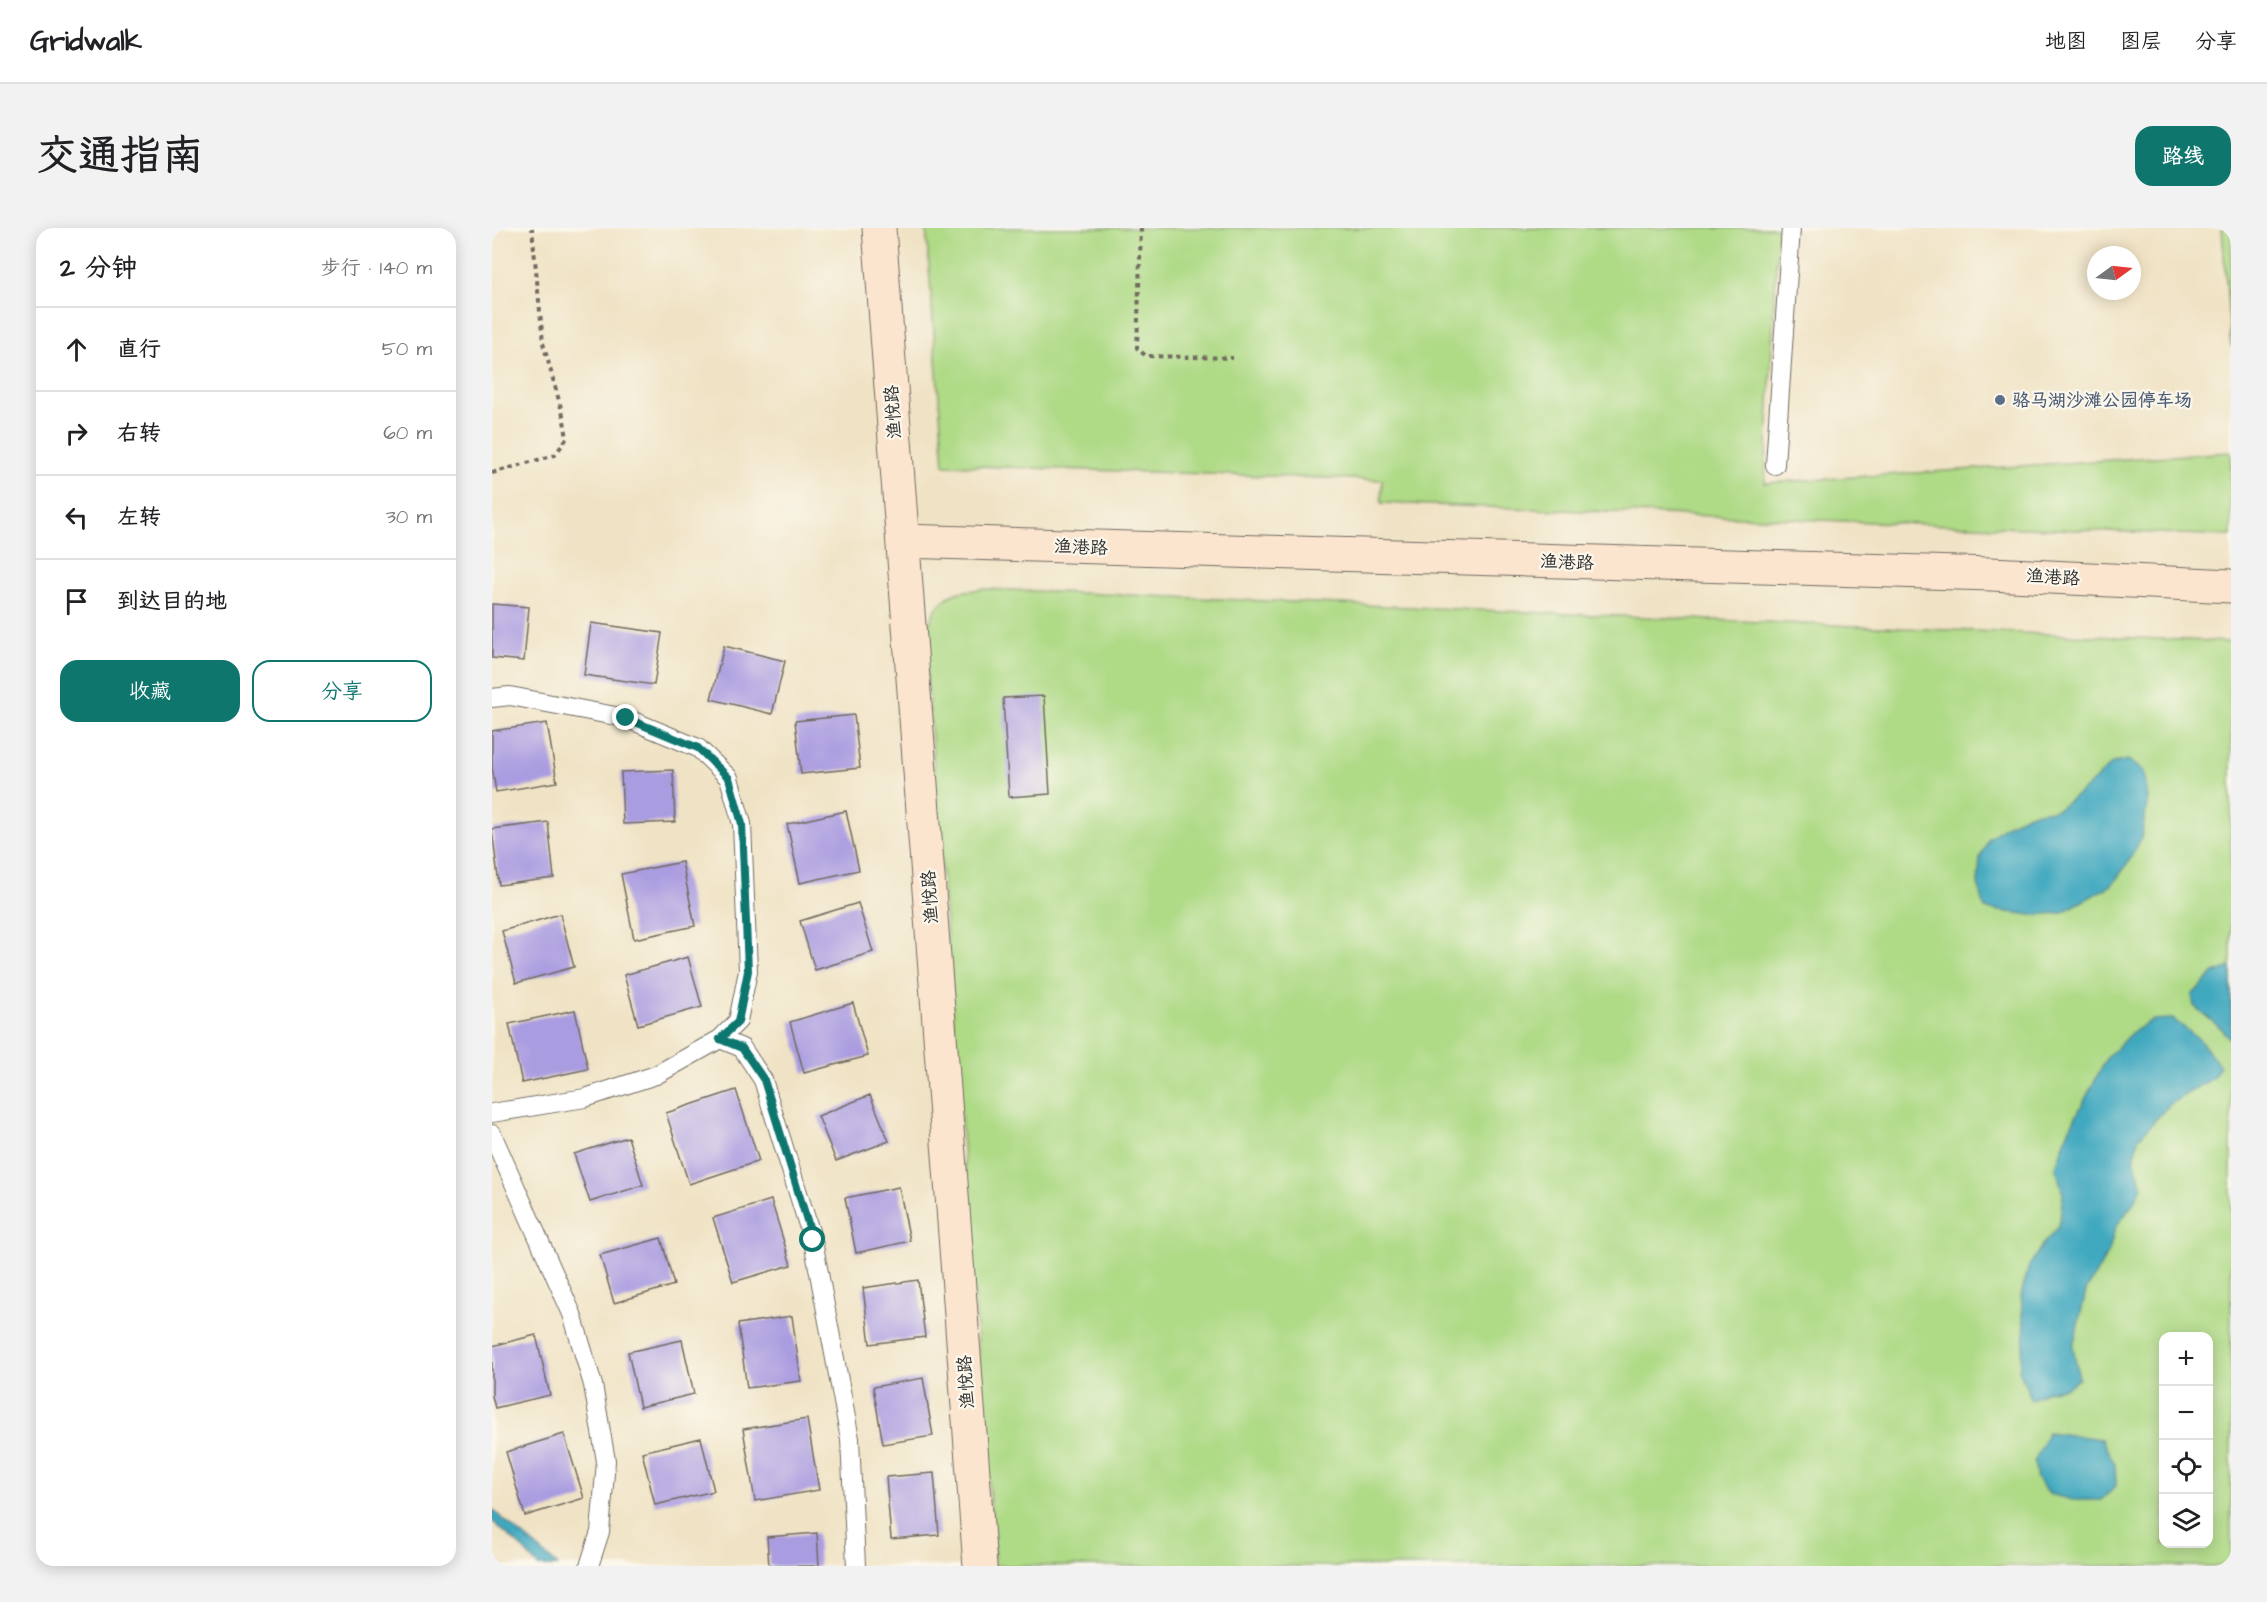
<!DOCTYPE html>
<html lang="zh">
<meta charset="utf-8">
<style>
body{margin:0;font-family:"Architects Daughter","LXGW WenKai TC",sans-serif;background:#f2f2f2;color:#202124}
.controls{position:absolute;right:18px;bottom:18px;display:grid;overflow:hidden;border-radius:12px;box-shadow:0 3px 15px #0003}
.controls button{width:54px;height:54px;display:grid;place-items:center;padding:0;border:0;border-bottom:2px solid #e0e0e0;background:#fff;color:#202124;font:30px sans-serif}
.compass{position:absolute;left:1595px;top:18px;width:54px;height:54px;border-radius:50%;background:#fff;box-shadow:0 3px 15px #0003;rotate:75deg}
.stop{position:absolute;width:18px;height:18px;margin:-14px;border:4px solid #0f766e;border-radius:50%;background:#fff}
.stop.end{background:#0f766e;border-color:#fff;box-shadow:0 2px 6px #0008}
.list{margin:0;padding:0;list-style:none}
h2{display:flex;justify-content:space-between;align-items:center;height:78px;margin:0;padding:0 24px;font-size:26px}
h2 small{font-size:20px;font-weight:400;color:#757577}
.list li{display:grid;grid-template-columns:39px 1fr auto;gap:18px;align-items:center;box-sizing:border-box;height:84px;padding:0 24px;border-top:2px solid #e0e0e0}
.list b{display:block;font-size:22px;white-space:nowrap}
.list em{font-size:20px;font-style:normal;color:#757577}
.actions{display:flex;gap:12px;padding:18px 24px}
.actions a{flex:1;padding:14px 0;border:2px solid #0f766e;border-radius:18px;text-align:center;font-size:21px;color:#0f766e}
.actions .main{background:#0f766e;color:#fff}
.icon{flex:none;width:33px;height:33px;fill:none;stroke:currentColor;stroke-width:2;stroke-linecap:round;stroke-linejoin:round}
.map{position:relative;flex:none;width:1739px;height:1338px;overflow:hidden;border-radius:18px}
header{display:flex;align-items:center;gap:36px;box-sizing:border-box;height:84px;padding:0 30px;background:#fff;border-bottom:2px solid #e0e0e0}
header strong{font-size:28px}
nav{display:flex;gap:33px;margin-inline-start:auto;font-size:21px}
.intro{display:flex;align-items:center;justify-content:space-between;box-sizing:border-box;height:144px;padding:0 36px}
h1{margin:0;font-size:42px}
.button{padding:15px 27px;border-radius:18px;background:#0f766e;color:#fff;font-size:21px;font-weight:700}
main{display:flex;gap:36px;padding:0 36px}
aside{flex:1;background:#fff;border-radius:18px;box-shadow:0 3px 15px #0003}
.map>svg:first-child{display:block}
.green{fill:#afda86;stroke:#6d8258;stroke-width:1.5;fill-rule:evenodd}
.water{fill:#3fa8bf;stroke:#356a75;stroke-width:1.5}
.building{fill:#aa9ce0}
.lines{fill:none;stroke-linecap:round;stroke-linejoin:round}
.lane-casing{stroke:#706b61;stroke-width:20}
.secondary-casing{stroke:#706b61;stroke-width:35}
.path{stroke:#706b61;stroke-width:4;stroke-dasharray:4.5 4.5;stroke-linecap:butt}
.lane{stroke:#fff;stroke-width:18}
.secondary{stroke:#fce5cf;stroke-width:33}
.route{stroke:#0f766e;stroke-width:8}
.service-dot{fill:#5c6f8a;stroke:#fbf7ec;stroke-width:2}
.labels{text-anchor:middle;stroke-width:4.5;stroke-linejoin:round;paint-order:stroke}
.service-label{font-size:18px;font-weight:bold;fill:#4e5e75;stroke:#fbf7ec;text-anchor:start}
.street-label{font-size:18px;fill:#2b2b2b;stroke:#fbf7ec}
</style>
<header>
<strong>Gridwalk</strong>
<nav><a>地图</a><a>图层</a><a>分享</a></nav>
</header>
<div class="intro"><h1>交通指南</h1><a class="button">路线</a></div>
<main>
<aside>
<h2>2 分钟<small>步行 · 140 m</small></h2>
<ul class="list">
<li><svg class="icon" aria-label="ahead" viewBox="0 0 24 24"><path d="M12 20V5M6 11l6-6 6 6"/></svg><div><b>直行</b></div><em>50 m</em></li>
<li><svg class="icon" aria-label="right" viewBox="0 0 24 24"><path d="M7 20v-9h11M14 6l5 5-5 5"/></svg><div><b>右转</b></div><em>60 m</em></li>
<li><svg class="icon" aria-label="left" viewBox="0 0 24 24"><path d="M17 20v-9H6M10 6l-5 5 5 5"/></svg><div><b>左转</b></div><em>30 m</em></li>
<li><svg class="icon" aria-label="arrive" viewBox="0 0 24 24"><path d="M6 21V4h12l-3 4 3 4H6"/></svg><div><b>到达目的地</b></div></li>
</ul>
<div class="actions"><a class="main">收藏</a><a>分享</a></div>
</aside>
<div class="map">
<svg width="1739" height="1338" viewBox="0 0 1739 1338">
<rect width="100%" height="100%" fill="#fbf7ec"/>
<filter id="ink" filterUnits="userSpaceOnUse"><feTurbulence type="fractalNoise" baseFrequency=".0167" numOctaves="2"/><feDisplacementMap in="SourceGraphic" scale="12" xChannelSelector="R" yChannelSelector="G"/><feConvolveMatrix kernelMatrix="1 2 1 2 8 2 1 2 1" color-interpolation-filters="sRGB"/></filter>
<filter id="wash" filterUnits="userSpaceOnUse"><feTurbulence type="fractalNoise" baseFrequency=".008" numOctaves="4" result="noise"/><feDisplacementMap in="SourceGraphic" scale="24" xChannelSelector="R" yChannelSelector="G"/><feGaussianBlur stdDeviation="1.35" result="paint"/><feColorMatrix in="noise" values="0 0 0 0 0 0 0 0 0 0 0 0 0 0 0 0 0 1.4 0 .05"/><feComposite in="paint" operator="in"/></filter>
<g filter="url(#wash)">
<rect width="100%" height="100%" fill="#f0e3c5"/>
<path class="green" d="M434,0h852l-13,255 466,-31v84l-850,-33 1,-23 -438,-15z
M1730,0h9v119z
M494,361l1245,53v924h-1236l-70,-917c2,-22 7,-47 31,-56 9,-3 21,-3 30,-4zM1672,1108h44v208h-44z"/>
<path class="water" d="M1636,532l16,11 4,28 -7,40 -15,27 -14,19 -51,28 -29,2 -47,-6 -7,-25 2,-26 9,-20 19,-14 24,-11 26,-4 28,-21 27,-25z
M1739,739v74l-8,-11 -29,-24 -2,-11 22,-22z
M1681,791l27,21 20,26 -7,12 -43,26 -32,35 -4,19 8,29 -11,20 -16,21 -6,23 -23,40 -13,56 6,31 -11,9 -21,4 -16,9 -12,-30 6,-35 -4,-39 8,-30 14,-22 16,-18 4,-32 -7,-27 12,-35 38,-73 25,-26 21,-13z
M1556,1204l53,7 14,25 1,22 -15,14h-28l-24,-6 -12,-15 -3,-17z
M0,1281c21,20 45,37 66,57h-20l-18,-20 -28,-25z"/>
<g id="blocks">
<path class="building" d="M0,376l37,3 -5,54 -32,-3z
M99,395l71,10 -8,52 -70,-10z
M232,418l61,15 -13,53 -61,-15z
M552,468l6,98 -41,3 -6,-99z
M362,487l6,53 -59,6 -6,-53z
M55,495l10,59 -61,10 -4,-25v-36z
M181,542l2,52 -52,2 -2,-52z
M354,583l13,59 -59,13 -13,-59z
M56,594l6,56 -55,7 -7,-56z
M190,634l13,64 -61,13 -13,-65z
M366,675l15,49 -58,18 -15,-49z
M68,686l14,53 -58,16 -14,-52z
M196,729l14,50 -64,18 -14,-50z
M361,775l15,53 -64,17 -14,-51z
M83,782l13,59 -66,14 -13,-59z
M244,862l23,71 -70,23 -23,-71z
M378,867l19,46 -53,20 -18,-45z
M136,909l15,48 -53,17 -16,-48z
M407,959l11,54 -54,12 -11,-55z
M279,972l20,65 -58,17 -20,-64z
M169,1010l13,47 -60,18 -14,-48z
M426,1052l7,57 -55,7 -7,-56z
M300,1088l9,65 -54,7 -9,-64z
M44,1107l14,60 -55,13 -3,-12v-50z
M190,1112l12,54 -54,13 -12,-55z
M431,1150l10,58 -50,8 -10,-57z
M315,1191l12,71 -64,11 -12,-72z
M72,1206l20,64 -59,18 -19,-64z
M209,1210l13,53 -59,14 -13,-53z
M442,1245l5,62 -48,4 -5,-62z
M325,1305l2,33h-50l-2,-29z"/>
</g>
</g>
<g filter="url(#ink)">
<use href="#blocks" fill-opacity="0" stroke="#706b61" stroke-width="1.5"/>
<g class="lines">
<g class="lane-casing">
<path id="lane" d="M1283,237l16,-237
M0,470l18,-2 116,22 72,30 31,30 13,46 6,147 -10,50 -18,18 -64,36 -71,23 -93,15
M228,811l22,9 21,32 50,161 37,198 6,127
M0,906l80,180 21,71 13,76 -6,71 -11,34"/>
</g>
<g class="secondary-casing">
<path id="secondary" d="M387,0l101,1338
M411,313l1088,33 240,12"/>
</g>
<path class="path" d="M649,0l-4,120 9,8 87,2
M0,245l63,-18 12,-17 -4,-23 -20,-72 -11,-115"/>
<use href="#lane" class="lane"/>
<use href="#secondary" class="secondary"/>
</g>
</g>
<g class="lines" filter="url(#ink)">
<path class="route" d="M134,490l72,30 31,30 13,46 6,147 -10,51 -18,17 22,9 22,32 49,160"/>
</g>
<circle class="service-dot" cx="1508" cy="172" r="6"/>
<g class="labels">
<g class="service-label">
<text x="1520" y="178">骆马湖沙滩公园停车场</text>
</g>
<g class="street-label">
<text transform="translate(401 184) rotate(-94)" y="6">渔悦路</text>
<text transform="translate(589 319) rotate(2)" y="6">渔港路</text>
<text transform="translate(1075 334) rotate(2)" y="6">渔港路</text>
<text transform="translate(1561 349) rotate(3)" y="6">渔港路</text>
<text transform="translate(438 669) rotate(-94)" y="6">渔悦路</text>
<text transform="translate(474 1154) rotate(-94)" y="6">渔悦路</text>
</g>
</g>
</svg>
<div class="controls">
<button>+</button>
<button>−</button>
<button><svg class="icon" aria-label="locate" viewBox="0 0 24 24"><circle cx="12" cy="12" r="6"/><path d="M12 2v4M12 18v4M2 12h4M18 12h4"/></svg></button>
<button><svg class="icon" aria-label="layers" viewBox="0 0 24 24"><path d="M12 4l9 5-9 5-9-5zM3 14l9 5 9-5"/></svg></button>
</div>
<svg class="compass" viewBox="-18 -18 36 36"><path d="M0-13l5 13h-10z" fill="#e53935"/><path d="M0 13l5-13h-10z" fill="#757577"/></svg>
<div class="stop" style="left:321px;top:1012px"></div>
<div class="stop end" style="left:134px;top:490px"></div>
</div>
</main>
